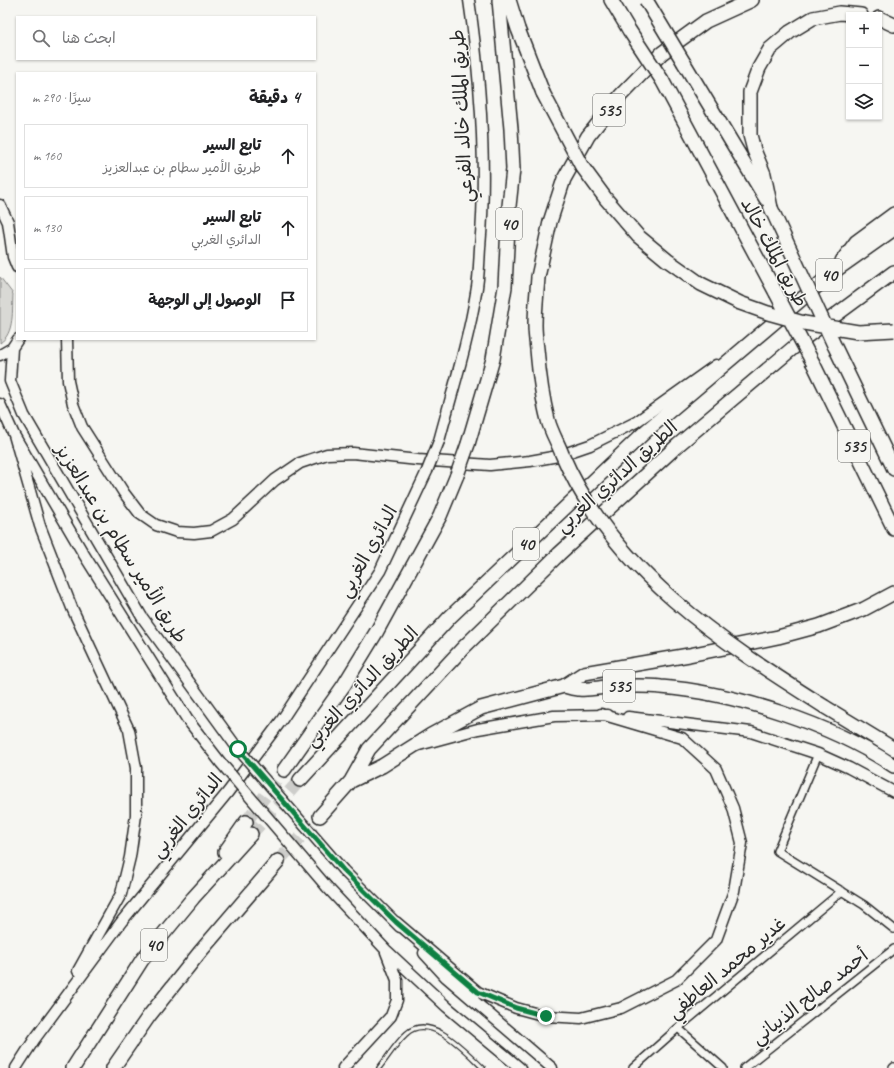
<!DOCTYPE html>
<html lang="ar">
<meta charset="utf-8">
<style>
body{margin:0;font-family:Caveat,"Playpen Sans Arabic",sans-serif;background:#f6f6f6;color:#202124;direction:rtl}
.controls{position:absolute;right:12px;top:12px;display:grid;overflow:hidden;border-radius:0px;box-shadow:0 1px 3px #0004}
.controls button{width:36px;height:36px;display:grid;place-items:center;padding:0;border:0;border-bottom:1px solid #e0e0e0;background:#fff;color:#202124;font:20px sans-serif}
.stop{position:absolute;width:12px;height:12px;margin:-9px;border:3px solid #0b8043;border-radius:50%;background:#fff}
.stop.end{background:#0b8043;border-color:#fff;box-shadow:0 1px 4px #0008}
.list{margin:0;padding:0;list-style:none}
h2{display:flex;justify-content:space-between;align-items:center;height:52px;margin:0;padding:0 16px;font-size:17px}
h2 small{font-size:13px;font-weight:400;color:#757577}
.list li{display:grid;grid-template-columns:26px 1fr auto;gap:12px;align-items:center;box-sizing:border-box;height:64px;margin:0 8px 8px;padding:0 8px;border:1px solid #e0e0e0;border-radius:0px}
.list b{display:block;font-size:15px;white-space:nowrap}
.list p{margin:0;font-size:13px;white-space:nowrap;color:#757577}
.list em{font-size:13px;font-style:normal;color:#757577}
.icon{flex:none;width:22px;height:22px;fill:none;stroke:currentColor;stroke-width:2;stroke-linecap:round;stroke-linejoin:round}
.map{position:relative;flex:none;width:894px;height:1068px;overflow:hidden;direction:ltr}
.search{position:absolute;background:#fff;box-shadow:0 1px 3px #0004;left:16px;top:16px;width:300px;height:44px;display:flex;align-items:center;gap:10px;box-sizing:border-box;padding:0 14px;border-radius:0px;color:#757577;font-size:15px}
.panel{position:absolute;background:#fff;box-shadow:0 1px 3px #0004;left:16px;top:72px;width:300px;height:268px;border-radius:0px;direction:rtl}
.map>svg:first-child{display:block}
.green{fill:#d9d9d5;stroke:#828280}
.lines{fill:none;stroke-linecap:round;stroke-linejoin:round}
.highway-tunnel{stroke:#cdcdca;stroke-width:13;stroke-dasharray:13 6;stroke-linecap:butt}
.lane-casing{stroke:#2b2b2b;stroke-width:6}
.street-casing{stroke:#2b2b2b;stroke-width:10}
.secondary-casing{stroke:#2b2b2b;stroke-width:13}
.highway-casing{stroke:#2b2b2b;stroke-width:16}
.lane{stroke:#f6f6f2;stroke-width:3.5}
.street{stroke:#f6f6f2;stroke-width:7}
.secondary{stroke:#f6f6f2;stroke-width:10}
.highway{stroke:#f6f6f2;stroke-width:13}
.secondary-bridge-casing{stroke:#2b2b2b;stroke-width:13;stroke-linecap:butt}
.highway-bridge-casing{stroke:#2b2b2b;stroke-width:16;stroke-linecap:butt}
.secondary-bridge{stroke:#f6f6f2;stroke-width:10}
.highway-bridge{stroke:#f6f6f2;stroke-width:13}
.route{stroke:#0b8043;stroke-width:5}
.labels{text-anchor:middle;stroke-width:3;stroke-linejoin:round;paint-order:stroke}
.shield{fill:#f6f6f2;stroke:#686867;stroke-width:1}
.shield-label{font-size:18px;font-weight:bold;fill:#2b2b2b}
.street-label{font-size:19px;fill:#2b2b2b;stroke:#f6f6f2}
</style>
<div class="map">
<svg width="894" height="1068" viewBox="0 0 894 1068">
<rect width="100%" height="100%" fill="#f6f6f2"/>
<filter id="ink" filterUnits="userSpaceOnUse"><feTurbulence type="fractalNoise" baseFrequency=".025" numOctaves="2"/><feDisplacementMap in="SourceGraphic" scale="8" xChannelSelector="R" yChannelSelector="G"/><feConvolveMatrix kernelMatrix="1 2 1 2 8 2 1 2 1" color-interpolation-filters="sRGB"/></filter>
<g filter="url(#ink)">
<path class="green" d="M0,277l13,17c-1,15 2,39 -13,49z"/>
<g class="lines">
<path class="highway-tunnel" d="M246,822l38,-52
M251,834l49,-54
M278,861l42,-45"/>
<g class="lane-casing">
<path id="lane" d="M379,1068c9,-11 17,-25 27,-34 24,-23 60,18 77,34"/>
</g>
<g class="street-casing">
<path id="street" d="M818,754l-41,97 87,54 30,24
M678,1028l45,40
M633,1068l45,-40 164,-137
M744,1068l150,-119
M893,1068l1,-1"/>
</g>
<g class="secondary-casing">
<path id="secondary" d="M0,205l8,17 5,35 4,10
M67,339l1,42 5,23 9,23 42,66 16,21 16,11 21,7 17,1 17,-2 22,-12 42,-39 25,-17 27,-9 26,-1 65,7 72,5 40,-4 28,-5 32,-11 46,-23 80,-57
M12,348l-2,33 14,34 118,202 96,132
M0,355l12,-7 6,-9
M0,404l14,31 69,118 104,166 34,44
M14,435l26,91 32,82 57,122 7,38v47l-6,42 -9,37 -43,77
M439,441c13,-49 29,-98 37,-148 3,-14 3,-30 4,-45 7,-83 1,-166 -11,-248
M628,717l123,15 67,22 31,14 45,24
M419,745l59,-16 76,-13 54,-1
M343,870l57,57
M327,887l59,63 61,57 73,61
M396,922l82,70 38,16 30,8 35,2 40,-10 55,-28 40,-40 18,-49 8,-48 -9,-35 -17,-39 -34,-31 -81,-24
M424,953l22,24 106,91
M16,1068l18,-28 88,-119 106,-129 53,-71 99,-150 47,-100
M343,1068l48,-52 6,-16v-20l-11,-28"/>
</g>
<g class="highway-casing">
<path id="highway" d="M509,0l9,29 25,64
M611,0l18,30
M879,18l15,7
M684,63l82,136
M662,80l114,213
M771,208l-7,-34 -10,-24 -4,-15v-43l9,-24 11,-19 20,-17 23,-14 27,-5 21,2
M842,261l14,-19 38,-28
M538,277l12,-55 14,-43 24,-43 33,-41 41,-42 44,-32 46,-21
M834,345l60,124
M813,363l81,166
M468,444l25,-85 12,-72 4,-81 4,-37 -2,-40 -12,-129
M564,686l20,-13 105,-18 89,-18 41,-11 45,-17 30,-16
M825,707l69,42
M284,770l60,-85 33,-54 63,-115 17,-41
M300,780l150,-163 196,-186 190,-161 58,-41
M351,781l31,-15 49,-31 50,-27 83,-22c5,1 10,3 15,3 9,1 18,-1 27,-2 18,-1 37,-2 55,0 75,6 170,37 233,79
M320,816l31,-35 18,-32 94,-101 96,-94 119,-109 128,-108 88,-65
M225,852l21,-30
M73,1068l69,-108 51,-62 58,-64
M113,1068l36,-52 51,-64 78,-91"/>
</g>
<use href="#lane" class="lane"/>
<use href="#street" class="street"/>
<use href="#secondary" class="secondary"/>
<use href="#highway" class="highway"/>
<g class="secondary-bridge-casing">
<path id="secondary-bridge" d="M427,471l12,-30
M238,749l105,121
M221,763l106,124"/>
</g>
<g class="highway-bridge-casing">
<path id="highway-bridge" d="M646,0l38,63
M629,30l33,50
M543,93l38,72 25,34 32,37 29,24 34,24 39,19 28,10 36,10 54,9 36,-2
M771,208l63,137
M538,277c-1,16 -3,32 -3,48 0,8 1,16 2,24 2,24 5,48 11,71 3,12 10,23 14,34 50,117 160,188 263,253
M776,293l37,70
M457,475l11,-31"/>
</g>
<use href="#secondary-bridge" class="secondary-bridge"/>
<use href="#highway-bridge" class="highway-bridge"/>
</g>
</g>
<g class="lines" filter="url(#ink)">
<path class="route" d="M238,749l105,121 53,52 82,70 38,16 30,8"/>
</g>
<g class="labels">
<g class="shield">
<rect x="593" y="94" width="32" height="32" rx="3"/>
<rect x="496" y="208" width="26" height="32" rx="3"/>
<rect x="816" y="259" width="26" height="32" rx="3"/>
<rect x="838" y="430" width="32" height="32" rx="3"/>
<rect x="513" y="528" width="26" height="32" rx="3"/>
<rect x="603" y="670" width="32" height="32" rx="3"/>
<rect x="141" y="929" width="26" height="32" rx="3"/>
</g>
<g class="shield-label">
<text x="609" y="116">535</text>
<text x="509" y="230">40</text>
<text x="829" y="281">40</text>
<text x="854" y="452">535</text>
<text x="526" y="550">40</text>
<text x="619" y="692">535</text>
<text x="154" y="951">40</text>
</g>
<g class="street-label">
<text transform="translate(461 116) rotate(-93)" y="7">طريق الملك خالد الفرعي</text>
<text transform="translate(775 252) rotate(62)" y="7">طريق الملك خالد</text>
<text transform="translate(616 476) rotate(-42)" y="7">الطريق الدائري الغربي</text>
<text transform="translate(122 543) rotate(58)" y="7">طريق الأمير سطام بن عبدالعزيز</text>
<text transform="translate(367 551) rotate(-61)" y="7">الدائري الغربي</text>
<text transform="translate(361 686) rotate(-47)" y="7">الطريق الدائري الغربي</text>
<text transform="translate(186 815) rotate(-51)" y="7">الدائري الغربي</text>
<text transform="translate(726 967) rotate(-40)" y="7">غدير محمد العاطفي</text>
<text transform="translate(809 996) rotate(-38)" y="7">أحمد صالح الذبياني</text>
</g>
</g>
</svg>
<div class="controls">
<button>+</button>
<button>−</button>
<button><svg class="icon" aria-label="layers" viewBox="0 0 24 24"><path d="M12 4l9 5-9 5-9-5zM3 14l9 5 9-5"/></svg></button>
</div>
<div class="stop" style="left:238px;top:749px"></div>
<div class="stop end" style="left:546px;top:1016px"></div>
<div class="search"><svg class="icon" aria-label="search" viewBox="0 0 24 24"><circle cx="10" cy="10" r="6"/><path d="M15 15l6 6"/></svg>ابحث هنا</div>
<section class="panel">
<h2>4 دقيقة<small>سيرًا · 290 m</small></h2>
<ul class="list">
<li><svg class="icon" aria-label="ahead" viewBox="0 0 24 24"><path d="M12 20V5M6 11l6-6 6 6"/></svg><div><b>تابع السير</b><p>طريق الأمير سطام بن عبدالعزيز</p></div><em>160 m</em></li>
<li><svg class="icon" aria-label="ahead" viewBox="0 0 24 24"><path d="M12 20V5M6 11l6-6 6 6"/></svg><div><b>تابع السير</b><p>الدائري الغربي</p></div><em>130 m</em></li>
<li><svg class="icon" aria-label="arrive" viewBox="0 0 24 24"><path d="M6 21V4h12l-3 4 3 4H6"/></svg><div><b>الوصول إلى الوجهة</b></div></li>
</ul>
</section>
</div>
